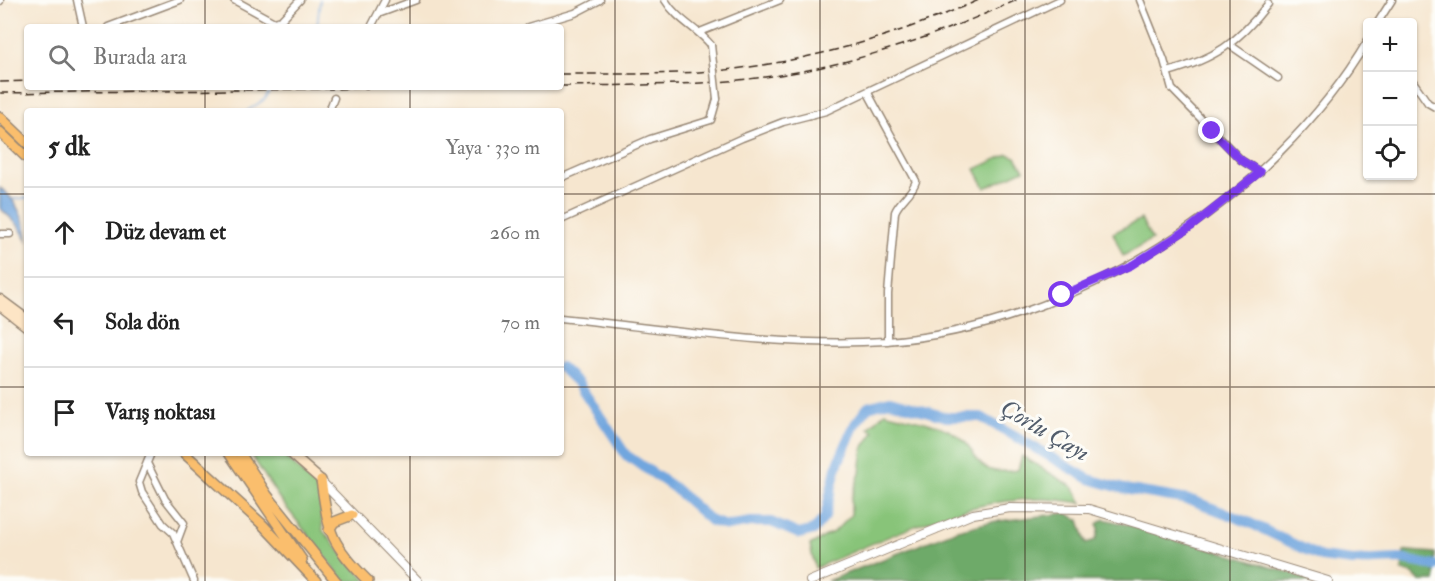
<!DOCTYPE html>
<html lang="tr">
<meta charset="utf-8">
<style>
body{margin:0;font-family:"IM FELL Double Pica",serif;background:#f6f6f6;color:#222}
.controls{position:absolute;right:18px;top:18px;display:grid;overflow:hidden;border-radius:6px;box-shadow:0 2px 4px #0004}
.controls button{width:54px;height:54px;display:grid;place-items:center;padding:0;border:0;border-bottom:2px solid #e0e0e0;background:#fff;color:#222;font:30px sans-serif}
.stop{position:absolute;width:18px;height:18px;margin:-14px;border:4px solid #7c3aed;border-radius:50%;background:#fff}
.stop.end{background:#7c3aed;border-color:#fff;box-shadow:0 2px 6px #0008}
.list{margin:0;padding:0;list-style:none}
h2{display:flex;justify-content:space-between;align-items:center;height:78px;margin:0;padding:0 24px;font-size:26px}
h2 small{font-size:20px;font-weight:400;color:#767676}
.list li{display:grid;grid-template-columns:39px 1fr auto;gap:18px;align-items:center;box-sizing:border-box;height:90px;padding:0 24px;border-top:2px solid #e0e0e0}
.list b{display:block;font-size:22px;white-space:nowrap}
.list em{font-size:20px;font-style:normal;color:#767676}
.icon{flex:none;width:33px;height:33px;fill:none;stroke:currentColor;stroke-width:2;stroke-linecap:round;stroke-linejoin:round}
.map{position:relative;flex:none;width:1435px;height:581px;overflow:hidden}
.search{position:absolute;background:#fff;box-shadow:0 2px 4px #0004;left:24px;top:24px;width:540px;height:66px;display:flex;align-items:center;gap:15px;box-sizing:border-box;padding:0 21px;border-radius:6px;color:#767676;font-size:22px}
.panel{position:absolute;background:#fff;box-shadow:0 2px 4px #0004;left:24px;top:108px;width:540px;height:348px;border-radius:6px}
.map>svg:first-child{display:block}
.green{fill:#88c479;stroke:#62774c;stroke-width:1.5}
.forest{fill:#6eaa69;stroke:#546a44;stroke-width:1.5}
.water{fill:#71a6de;stroke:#56687e;stroke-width:1.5}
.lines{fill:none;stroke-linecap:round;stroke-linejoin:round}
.stream{stroke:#71a6de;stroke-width:1.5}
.river{stroke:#71a6de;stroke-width:10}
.minor-casing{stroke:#988876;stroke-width:9}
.tertiary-casing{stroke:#988876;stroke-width:10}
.secondary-casing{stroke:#988876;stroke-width:11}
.trunk-casing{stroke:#988876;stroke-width:12}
.minor{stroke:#fff;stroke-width:6}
.tertiary{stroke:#fff;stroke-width:8}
.secondary{stroke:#fde5c5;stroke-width:8}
.trunk{stroke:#fabe6d;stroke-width:9}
.rail{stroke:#3b2a1e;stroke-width:1.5;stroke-dasharray:9 4.5;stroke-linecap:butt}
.minor-bridge-casing{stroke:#988876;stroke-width:9;stroke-linecap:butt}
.minor-bridge{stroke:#fff;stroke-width:6}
.route{stroke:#7c3aed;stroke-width:8}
.grid{fill:none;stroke:#3b2a1e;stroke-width:1.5;stroke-opacity:0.55}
.labels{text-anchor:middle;stroke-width:6;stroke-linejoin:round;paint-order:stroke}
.water-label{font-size:24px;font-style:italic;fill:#515c6b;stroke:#fdfcf7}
</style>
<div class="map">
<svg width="1435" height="581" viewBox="0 0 1435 581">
<rect width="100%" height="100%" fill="#fdfcf7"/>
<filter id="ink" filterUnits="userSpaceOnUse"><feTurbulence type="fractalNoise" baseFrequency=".0167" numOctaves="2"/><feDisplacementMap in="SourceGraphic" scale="12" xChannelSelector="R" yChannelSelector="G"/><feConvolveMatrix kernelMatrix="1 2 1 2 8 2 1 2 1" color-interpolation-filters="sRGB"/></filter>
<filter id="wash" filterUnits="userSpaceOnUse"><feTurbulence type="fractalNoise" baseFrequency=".008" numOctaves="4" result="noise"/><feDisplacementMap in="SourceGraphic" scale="24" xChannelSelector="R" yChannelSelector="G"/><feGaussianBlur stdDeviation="1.35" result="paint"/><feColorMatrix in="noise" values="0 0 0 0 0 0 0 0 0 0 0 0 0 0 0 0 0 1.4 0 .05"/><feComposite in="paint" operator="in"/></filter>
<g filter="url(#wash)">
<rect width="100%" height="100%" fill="#f6e6cf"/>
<path class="green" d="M1008,154l8,3 8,13 -39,18 -10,-19z
M1141,219l11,21 -29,16 -10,-23z
M885,412c20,6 45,9 63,18 38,18 17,48 70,40l4,-14 51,31 9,16c-14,-2 -28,-4 -41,-4 -81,0 -153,39 -226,69l-5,-23 25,-14 16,-16v-16l9,-26 3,-25 11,-16 -5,-4z
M250,453h32l37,37 4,41 44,50h-23l-65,-83z"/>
<path class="forest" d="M1066,513l13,7 7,23 10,-3 3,-12 -2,-4 7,-5 46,11 29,12 17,2 120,37h-489l131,-51 32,-8z
M1410,551l25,2v28h-15l-7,-7 -11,-3 2,-19z"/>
<path class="water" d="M0,188c15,9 27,35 27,52l-9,-15 -18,-17z"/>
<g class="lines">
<path class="stream" d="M317,27l3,-27
M247,111l18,-12 7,-12
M13,199l14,-1"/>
<path class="river" d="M561,367l17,16 48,72 47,32 38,34 16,5 24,-4h20l28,12 15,-4 11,-13 11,-49 19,-44 13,-17 22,-6 56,16h35l108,62 35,10 70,12 56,22 71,34 32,4 47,-2 35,7"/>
</g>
</g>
<g filter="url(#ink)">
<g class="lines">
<g class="minor-casing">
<path id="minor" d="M77,0l6,27
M234,0l40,22 7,-2 19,-20
M665,0c12,20 32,28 46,45
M1140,0l24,60 8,29 69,71 19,12
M0,1v-1
M378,14l38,-14
M1378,22l14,-22
M108,27l72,-27
M371,27l14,-27
M528,27l47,-14 25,-13
M700,32l80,-32
M1230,45l48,33
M1168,72c46,-13 70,-29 100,-68
M1412,80l16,23 7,4
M868,93l48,88c-4,13 -16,19 -21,31l-7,82v47
M329,111l5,-13
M561,178l89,-39 61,-19 6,-21
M561,220l181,-82 41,-16 43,-11 234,-111
M0,234h10
M561,318c107,11 217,30 325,23 185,-13 388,-141 482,-301
M151,453l-12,29 3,10 21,32 10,9 21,48
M147,463l18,36 19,24 -7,19"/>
</g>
<g class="tertiary-casing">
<path id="tertiary" d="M321,481l97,100
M810,581l163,-67 37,-6 79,1 239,72"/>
</g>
<g class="secondary-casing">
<path id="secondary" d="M0,299l27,20
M0,306l27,21
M290,453l31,27"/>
</g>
<g class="trunk-casing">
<path id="trunk" d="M0,117l27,26
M0,132l27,26
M184,453l77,70 55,58
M229,453l73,107
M240,453l27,42 69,86
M321,480c8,53 8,62 47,101
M329,530l5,-8 18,-7"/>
</g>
<use href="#minor" class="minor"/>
<use href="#tertiary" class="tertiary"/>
<use href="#secondary" class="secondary"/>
<use href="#trunk" class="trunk"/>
<path class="rail" d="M561,74c54,0 110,1 164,-4 87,-9 173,-35 254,-70
M0,82l27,-1
M561,86c68,-1 137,0 204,-9 87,-11 173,-42 252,-77
M0,93l466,-6"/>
<g class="minor-bridge-casing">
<path id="minor-bridge" d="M711,45l6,54"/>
</g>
<use href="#minor-bridge" class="minor-bridge"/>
</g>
</g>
<g class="lines" filter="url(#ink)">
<path class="route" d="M1062,295l70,-30 59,-38 69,-55 -19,-12 -29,-29"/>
</g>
<path class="grid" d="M205,0v27M410,0v27M615,0v581M820,0v581M1025,0v581M1230,0v581M205,87v24M410,87v24M0,194h27M561,194h874M0,387h27M561,387h874M205,453v128M410,453v128"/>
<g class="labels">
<g class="water-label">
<text transform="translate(1045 430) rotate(30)" y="8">Çorlu Çayı</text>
</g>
</g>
</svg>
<div class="controls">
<button>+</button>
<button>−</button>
<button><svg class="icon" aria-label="locate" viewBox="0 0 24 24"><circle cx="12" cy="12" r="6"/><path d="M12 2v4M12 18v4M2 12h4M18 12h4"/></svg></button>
</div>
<div class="stop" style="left:1062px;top:295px"></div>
<div class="stop end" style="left:1212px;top:131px"></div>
<div class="search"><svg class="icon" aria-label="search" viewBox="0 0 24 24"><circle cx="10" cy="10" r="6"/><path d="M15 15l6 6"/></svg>Burada ara</div>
<section class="panel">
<h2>5 dk<small>Yaya · 330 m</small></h2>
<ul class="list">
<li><svg class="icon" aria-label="ahead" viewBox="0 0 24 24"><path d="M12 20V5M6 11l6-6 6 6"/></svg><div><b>Düz devam et</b></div><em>260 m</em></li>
<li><svg class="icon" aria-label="left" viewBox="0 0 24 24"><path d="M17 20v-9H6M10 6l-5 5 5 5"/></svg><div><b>Sola dön</b></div><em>70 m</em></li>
<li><svg class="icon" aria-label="arrive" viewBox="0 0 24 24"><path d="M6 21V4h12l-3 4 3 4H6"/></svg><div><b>Varış noktası</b></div></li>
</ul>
</section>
</div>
